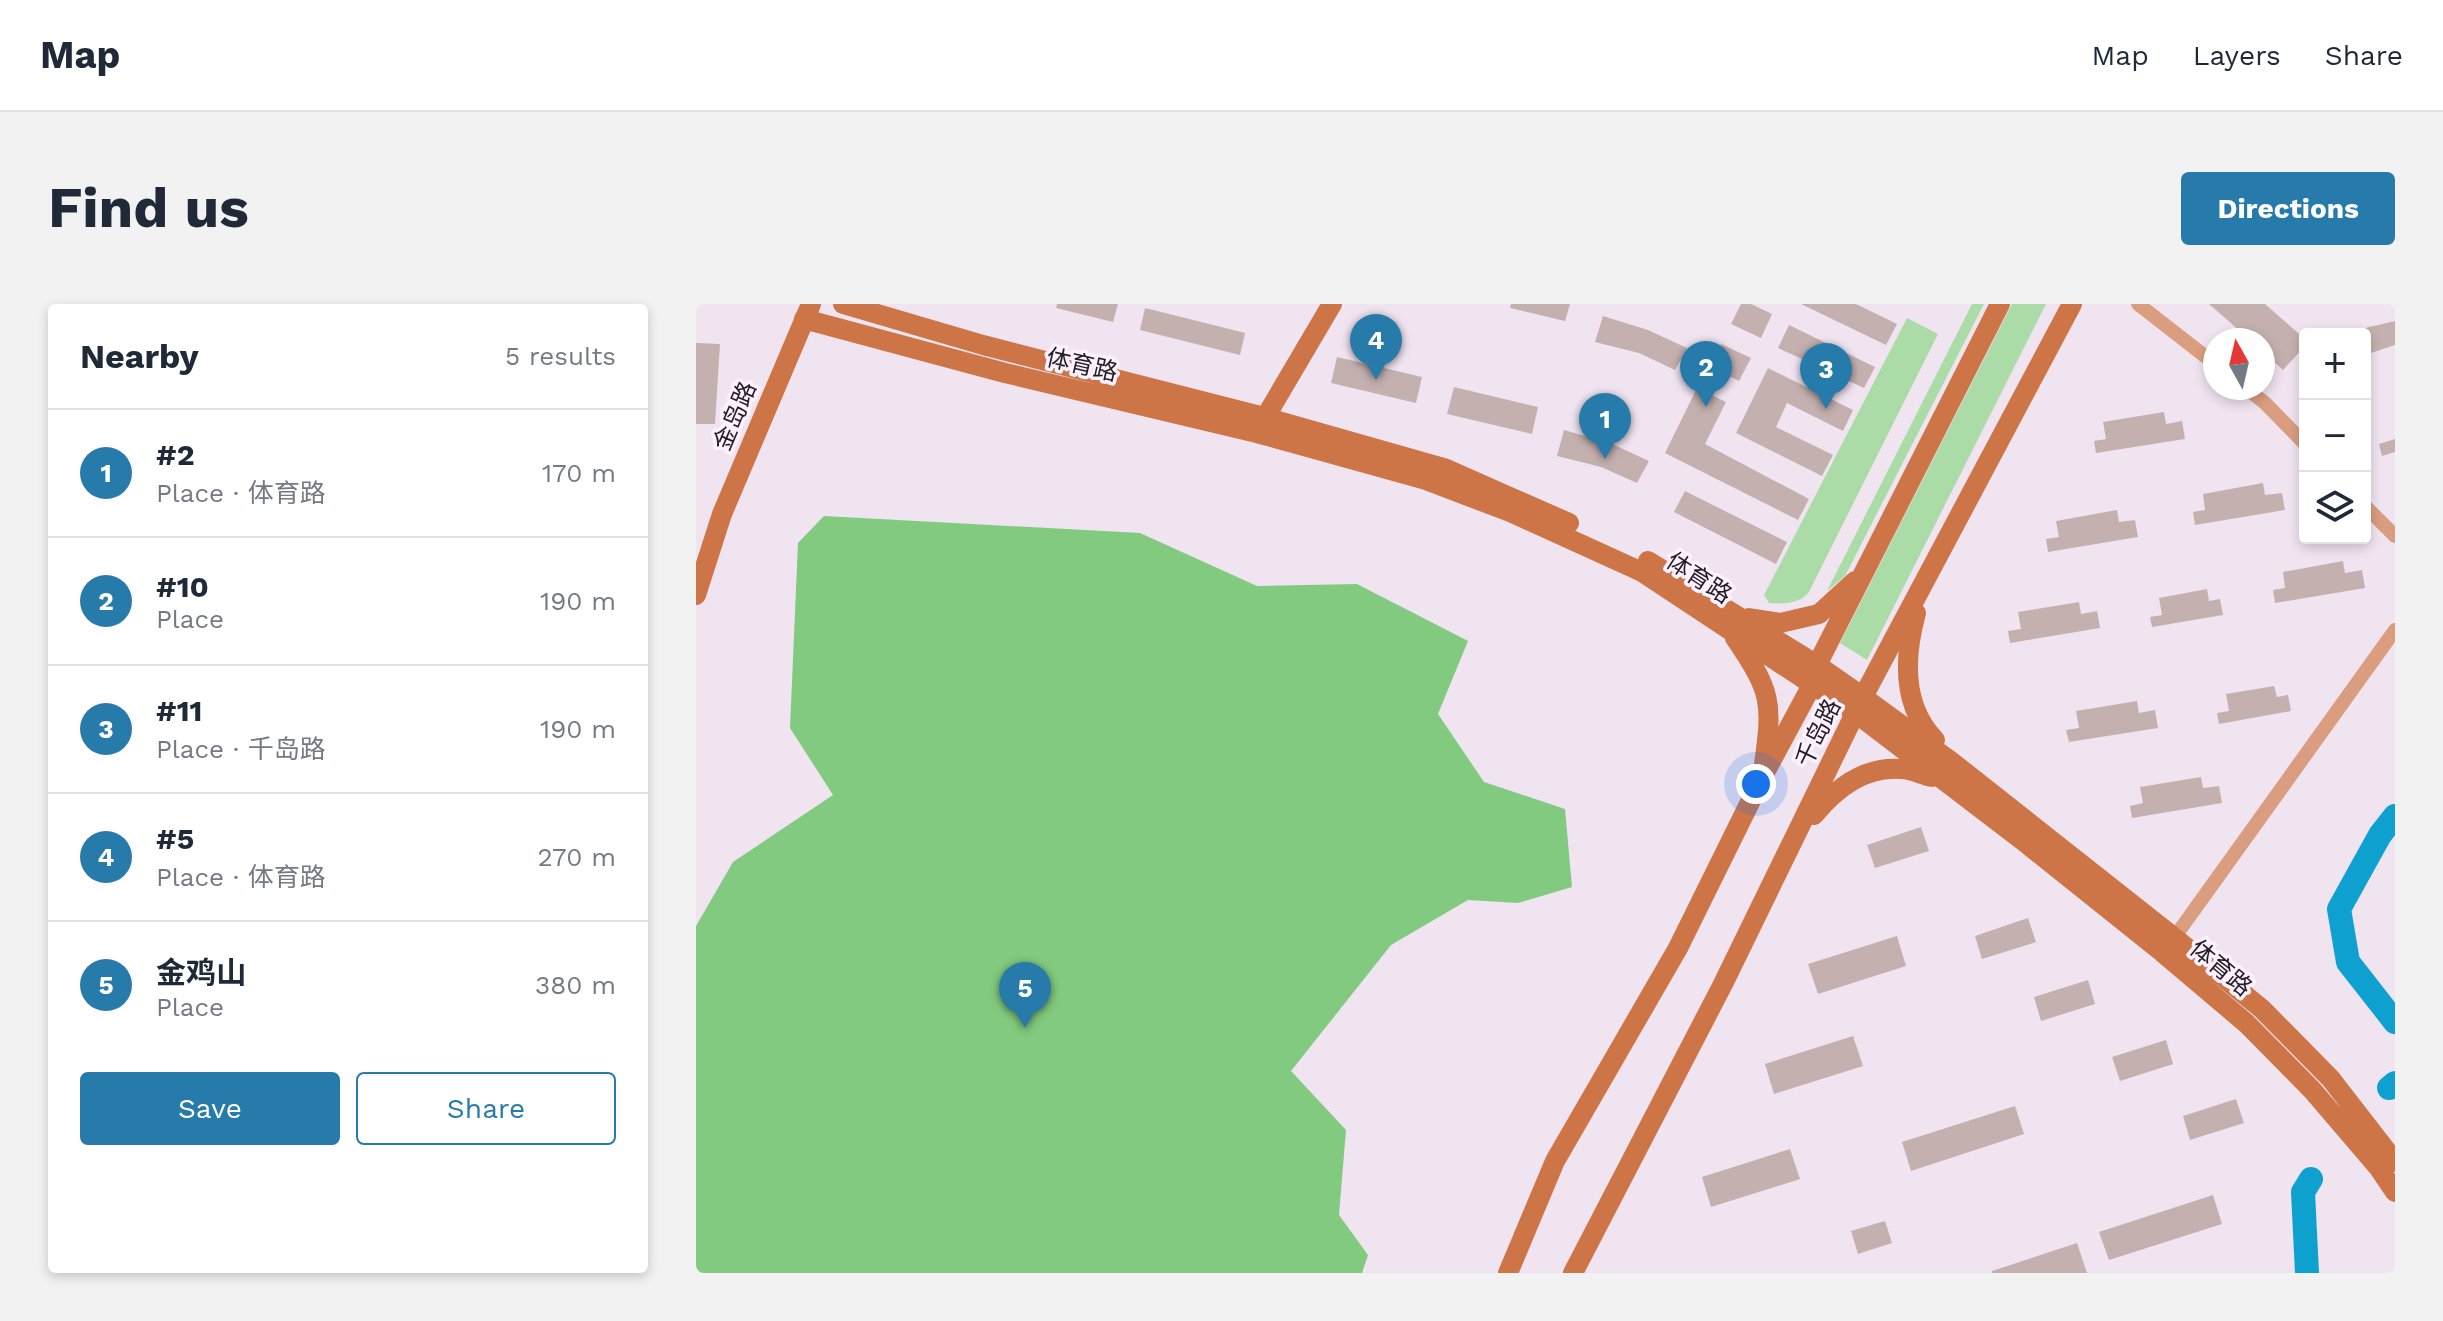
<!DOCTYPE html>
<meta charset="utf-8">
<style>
body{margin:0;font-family:"Work Sans","Noto Sans SC",sans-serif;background:#f2f2f3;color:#1f2937}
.controls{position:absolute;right:24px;top:24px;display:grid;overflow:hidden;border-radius:8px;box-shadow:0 4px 12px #0003}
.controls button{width:72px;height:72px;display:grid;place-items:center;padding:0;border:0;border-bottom:2px solid #e0e1e3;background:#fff;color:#1f2937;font:40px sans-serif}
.compass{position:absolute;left:1507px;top:24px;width:72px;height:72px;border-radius:50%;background:#fff;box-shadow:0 4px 12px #0003;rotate:352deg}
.you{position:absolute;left:1060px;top:480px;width:28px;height:28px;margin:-20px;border:6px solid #fff;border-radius:50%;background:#1a73e8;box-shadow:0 0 0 12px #1a73e833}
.badge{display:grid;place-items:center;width:52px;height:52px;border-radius:50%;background:#277bab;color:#fff;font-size:26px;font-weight:700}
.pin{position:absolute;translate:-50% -66px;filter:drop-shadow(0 2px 4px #0008)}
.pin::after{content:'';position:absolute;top:42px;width:28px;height:24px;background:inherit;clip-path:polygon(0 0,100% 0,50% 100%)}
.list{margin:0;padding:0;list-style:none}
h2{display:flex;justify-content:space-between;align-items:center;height:104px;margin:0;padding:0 32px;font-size:34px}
h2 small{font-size:26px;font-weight:400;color:#747a83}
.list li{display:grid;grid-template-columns:52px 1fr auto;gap:24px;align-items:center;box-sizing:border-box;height:128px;padding:0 32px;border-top:2px solid #e0e1e3}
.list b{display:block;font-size:30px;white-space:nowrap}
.list p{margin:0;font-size:26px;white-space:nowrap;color:#747a83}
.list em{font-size:26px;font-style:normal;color:#747a83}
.actions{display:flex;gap:16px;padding:24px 32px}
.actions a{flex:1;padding:18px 0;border:2px solid #277bab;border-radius:8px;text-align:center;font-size:28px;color:#277bab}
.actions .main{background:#277bab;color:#fff}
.icon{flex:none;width:44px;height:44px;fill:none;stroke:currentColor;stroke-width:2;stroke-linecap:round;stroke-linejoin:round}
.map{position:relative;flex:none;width:1699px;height:969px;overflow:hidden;border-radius:8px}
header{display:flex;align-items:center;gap:48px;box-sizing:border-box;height:112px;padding:0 40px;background:#fff;border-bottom:2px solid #e0e1e3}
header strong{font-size:38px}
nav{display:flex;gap:44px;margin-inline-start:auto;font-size:28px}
.intro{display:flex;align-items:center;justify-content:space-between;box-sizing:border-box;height:192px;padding:0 48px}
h1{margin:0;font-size:56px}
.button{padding:20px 36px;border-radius:8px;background:#277bab;color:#fff;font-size:28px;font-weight:700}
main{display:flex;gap:48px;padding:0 48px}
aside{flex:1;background:#fff;border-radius:8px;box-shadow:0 4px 12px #0003}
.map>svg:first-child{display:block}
.green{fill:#abdca8}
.forest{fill:#82ca7f}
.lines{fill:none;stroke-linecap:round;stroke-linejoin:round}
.river{stroke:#0ea1d0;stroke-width:24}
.building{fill:#c4b0af}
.street{stroke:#da9d80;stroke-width:14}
.secondary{stroke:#ce7548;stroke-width:20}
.labels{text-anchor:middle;stroke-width:7;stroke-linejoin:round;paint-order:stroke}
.street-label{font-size:24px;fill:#211d22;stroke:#fef1ff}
</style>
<header>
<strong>Map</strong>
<nav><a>Map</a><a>Layers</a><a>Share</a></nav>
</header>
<div class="intro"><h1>Find us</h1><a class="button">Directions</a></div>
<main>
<aside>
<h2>Nearby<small>5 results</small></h2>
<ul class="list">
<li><span class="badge">1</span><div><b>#2</b><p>Place · 体育路</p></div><em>170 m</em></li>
<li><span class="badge">2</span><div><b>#10</b><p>Place</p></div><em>190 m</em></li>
<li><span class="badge">3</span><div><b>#11</b><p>Place · 千岛路</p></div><em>190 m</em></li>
<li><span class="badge">4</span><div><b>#5</b><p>Place · 体育路</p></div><em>270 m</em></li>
<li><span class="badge">5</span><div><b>金鸡山</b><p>Place</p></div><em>380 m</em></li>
</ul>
<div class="actions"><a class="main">Save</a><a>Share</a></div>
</aside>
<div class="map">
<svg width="1699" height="969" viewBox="0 0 1699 969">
<rect width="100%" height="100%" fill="#f0e4f1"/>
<path class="green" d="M1276,0h12l-139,272 -18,15z
M1316,0h34l-179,356 -27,-17z
M1211,14l31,16 -129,258c-10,12 -25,12 -40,11l-5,-8z"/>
<path class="forest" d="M128,212l316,17 117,53 100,-2 111,57 -30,73 46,68 81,27 7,78 -54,16 -50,-3 -77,45 -100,126 55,59 -7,85 29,40 -6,18h-666v-347l37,-64 100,-67 -43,-67 8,-185z"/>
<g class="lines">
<path class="river" d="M1699,512l-15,19 -41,74 9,53 47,60
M1693,784l6,-5
M1611,969l-4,-81 8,-13"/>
</g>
<path class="building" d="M361,0h61l-5,18 -57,-14z
M815,0h59l-5,17 -55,-13z
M1045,0h10l21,10 -11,24 -30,-14z
M1105,0h55l41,20 -11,21z
M1513,0h56l40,35v7l-22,24 -20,-18v-12h-13z
M449,4l100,25 -5,22 -100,-25z
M907,12l45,14 39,18 -12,22 -36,-17 -44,-11z
M1699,17v24l-30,10v-27z
M1093,21l86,42 -11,21 -86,-40z
M0,39l24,1 -5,80h-19z
M1025,40l30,14 -12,23 -29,-14z
M641,53l85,20 -6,26 -85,-20z
M1072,64l85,42 -10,21 -56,-28 -11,24 57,28 -11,21 -86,-43z
M758,83l84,20 -6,27 -85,-20z
M1001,84l29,14 -21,42 104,55 -11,21 -133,-67z
M1468,108l2,12 16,-3 3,18 -89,14 -2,-12 12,-2 -3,-17z
M868,126l46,13 39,18 -12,22 -36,-16 -44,-11z
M1699,135v13l-13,4 -3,-12z
M1567,179l2,12 17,-2 3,17 -90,15 -2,-13 12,-2 -2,-16z
M989,187l102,51 -11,22 -102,-52z
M1421,206l2,12 16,-2 3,17 -90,15 -2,-13 13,-2 -3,-16z
M1647,257l2,12 17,-3 3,18 -90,15 -2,-13 12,-2 -2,-16z
M1511,285l2,12 11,-2 3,16 -71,12 -2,-10 12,-2 -3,-17z
M1383,298l2,12 16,-3 3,17 -90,15 -2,-12 13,-2 -3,-17z
M1578,382l3,11 11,-2 3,16 -72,13 -2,-11 12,-2 -3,-17z
M1441,397l2,12 16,-3 3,18 -89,14 -3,-12 13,-2 -3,-17z
M1505,473l2,11 16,-2 3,17 -90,15 -2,-12 13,-3 -3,-16z
M1225,523l8,24 -54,17 -8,-23z
M1332,614l8,24 -54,17 -7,-23z
M1201,632l9,30 -88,28 -10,-30z
M1392,676l7,24 -54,17 -7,-24z
M1157,732l10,30 -89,28 -9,-30z
M1470,736l7,24 -53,17 -8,-24z
M1540,795l8,24 -54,17 -7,-24z
M1319,802l9,28 -113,37 -9,-29z
M1094,845l10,30 -89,28 -9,-30z
M1517,891l9,29 -113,36 -10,-28z
M1189,917l7,22 -34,11 -7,-23z
M1381,939l10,30h-95v-2z"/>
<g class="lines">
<path class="street" d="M1442,0l77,60
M1550,84l19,15 40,41
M1669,202l30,30
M1473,641l226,-315"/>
<path class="secondary" d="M147,0l140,41 281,72 180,51 125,55
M108,15l201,54 252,60 166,46 87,33 132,60 215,142 165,126 140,112 85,72 66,67 65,76 17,25
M563,124l73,-124
M952,257l169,104 46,32 89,65 223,176 87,71 69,70 64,83
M0,291l26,-81 89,-210
M1220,309c-12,44 -14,93 19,127
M1053,314l31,5 39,-9 36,-33
M1039,334c36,53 38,63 29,126
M1118,511c22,-27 50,-49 87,-46 11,0 21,6 31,8
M812,969l47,-112 123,-213 84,-170 51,-95 4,-18 183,-361
M877,969l150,-289 140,-287 209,-393"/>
</g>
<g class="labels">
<g class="street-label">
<text transform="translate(386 61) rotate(13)" y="8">体育路</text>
<text transform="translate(39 112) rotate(-67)" y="8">金岛路</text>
<text transform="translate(1003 274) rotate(33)" y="8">体育路</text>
<text transform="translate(1122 429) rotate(-64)" y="8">千岛路</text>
<text transform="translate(1525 664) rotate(40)" y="8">体育路</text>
</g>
</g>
</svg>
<div class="controls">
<button>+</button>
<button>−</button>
<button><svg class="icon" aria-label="layers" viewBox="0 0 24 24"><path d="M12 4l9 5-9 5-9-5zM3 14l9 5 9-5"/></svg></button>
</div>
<svg class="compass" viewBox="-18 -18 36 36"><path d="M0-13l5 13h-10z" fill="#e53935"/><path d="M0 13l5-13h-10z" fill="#747a83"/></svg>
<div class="you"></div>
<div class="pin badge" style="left:909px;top:155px">1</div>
<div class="pin badge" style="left:1010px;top:103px">2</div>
<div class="pin badge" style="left:1130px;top:105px">3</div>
<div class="pin badge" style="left:680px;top:76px">4</div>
<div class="pin badge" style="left:329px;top:724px">5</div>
</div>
</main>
